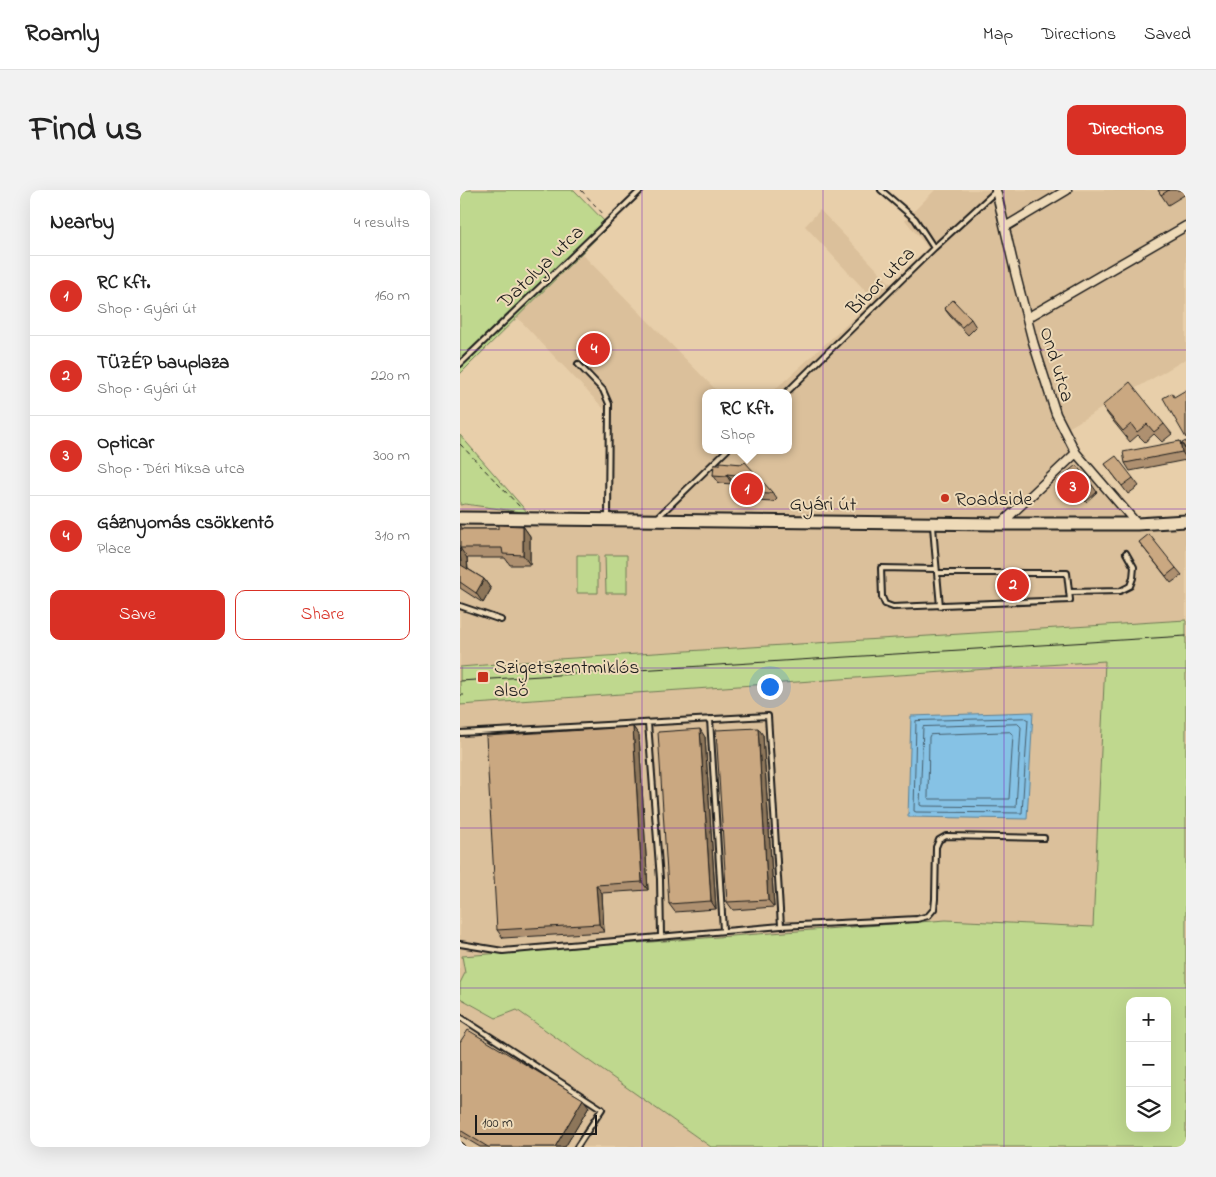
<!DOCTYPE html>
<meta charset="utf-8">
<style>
body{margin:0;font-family:"Indie Flower",sans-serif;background:#f2f2f2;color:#222}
.controls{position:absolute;right:15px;bottom:15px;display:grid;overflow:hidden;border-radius:10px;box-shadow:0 5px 20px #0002}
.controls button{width:45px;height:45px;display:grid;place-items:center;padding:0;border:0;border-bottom:1px solid #e0e0e0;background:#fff;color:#222;font:25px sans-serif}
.scale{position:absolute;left:15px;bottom:12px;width:122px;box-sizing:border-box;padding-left:5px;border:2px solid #1c1c1c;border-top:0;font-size:14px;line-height:18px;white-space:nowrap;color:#1c1c1c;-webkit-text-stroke:4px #eedab8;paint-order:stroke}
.you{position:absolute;left:309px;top:496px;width:18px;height:18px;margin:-12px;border:4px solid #fff;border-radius:50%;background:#1a73e8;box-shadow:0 0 0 8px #1a73e833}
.badge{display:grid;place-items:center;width:32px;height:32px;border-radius:50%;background:#d93025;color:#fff;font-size:16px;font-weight:700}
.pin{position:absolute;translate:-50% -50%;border:2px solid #fff;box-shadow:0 1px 5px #0006}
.popup{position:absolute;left:242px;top:199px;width:90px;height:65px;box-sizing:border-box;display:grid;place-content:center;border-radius:10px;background:#fff;filter:drop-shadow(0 1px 4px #0005);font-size:16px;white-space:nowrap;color:#767676}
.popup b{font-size:19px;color:#222}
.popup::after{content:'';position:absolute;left:50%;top:100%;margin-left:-10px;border:10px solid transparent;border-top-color:#fff}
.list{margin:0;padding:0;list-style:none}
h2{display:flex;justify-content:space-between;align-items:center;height:65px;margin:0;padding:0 20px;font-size:21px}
h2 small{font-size:16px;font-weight:400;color:#767676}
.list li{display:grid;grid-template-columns:32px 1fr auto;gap:15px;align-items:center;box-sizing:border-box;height:80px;padding:0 20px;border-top:1px solid #e0e0e0}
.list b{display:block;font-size:19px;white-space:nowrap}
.list p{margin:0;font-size:16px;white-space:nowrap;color:#767676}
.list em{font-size:16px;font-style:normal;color:#767676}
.actions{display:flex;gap:10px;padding:15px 20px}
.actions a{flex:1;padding:11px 0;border:1px solid #d93025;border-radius:10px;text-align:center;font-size:18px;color:#d93025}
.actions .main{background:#d93025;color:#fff}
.icon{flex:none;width:28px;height:28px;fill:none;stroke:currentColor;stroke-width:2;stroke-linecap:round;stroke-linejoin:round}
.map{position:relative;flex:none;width:726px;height:957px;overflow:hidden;border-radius:10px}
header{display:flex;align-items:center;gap:30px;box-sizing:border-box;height:70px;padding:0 25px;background:#fff;border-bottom:1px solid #e0e0e0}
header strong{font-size:24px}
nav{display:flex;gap:28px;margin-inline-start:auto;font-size:18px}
.intro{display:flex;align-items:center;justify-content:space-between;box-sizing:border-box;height:120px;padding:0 30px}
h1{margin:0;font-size:35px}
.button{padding:12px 22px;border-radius:10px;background:#d93025;color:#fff;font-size:18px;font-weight:700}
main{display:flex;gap:30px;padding:0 30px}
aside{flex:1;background:#fff;border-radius:10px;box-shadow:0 5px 20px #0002}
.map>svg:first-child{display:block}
.built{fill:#dbc09b}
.green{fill:#bfd88e;stroke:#6e7a55;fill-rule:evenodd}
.water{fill:#86c2e5;stroke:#5c8095}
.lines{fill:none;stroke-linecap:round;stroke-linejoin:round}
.shore{stroke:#465e6c;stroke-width:1}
.lane-casing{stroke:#1c1c1c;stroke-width:8}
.street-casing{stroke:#1c1c1c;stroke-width:11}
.secondary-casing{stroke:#1c1c1c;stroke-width:15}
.path{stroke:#1c1c1c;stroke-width:1;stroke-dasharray:5 4;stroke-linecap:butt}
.lane{stroke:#eedab8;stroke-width:4}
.street{stroke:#eedab8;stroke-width:8}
.secondary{stroke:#eedab8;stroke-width:11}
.tram{stroke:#1c1c1c;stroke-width:1}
.wall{fill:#ae906f;stroke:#1c1c1c}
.shaded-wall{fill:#8d765a;stroke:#1c1c1c}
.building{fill:#caa881;stroke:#1c1c1c}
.grid{fill:none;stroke:#7b2cbf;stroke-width:1;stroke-opacity:0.55}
.poi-dot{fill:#c8321e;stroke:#eedab8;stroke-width:2}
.labels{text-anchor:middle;stroke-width:4;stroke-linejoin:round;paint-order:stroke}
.street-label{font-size:20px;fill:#1c1c1c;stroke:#eedab8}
.poi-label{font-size:20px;fill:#1c1c1c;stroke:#eedab8;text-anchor:start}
</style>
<header>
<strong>Roamly</strong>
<nav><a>Map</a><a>Directions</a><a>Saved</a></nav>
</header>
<div class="intro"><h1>Find us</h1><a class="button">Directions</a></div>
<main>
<aside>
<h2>Nearby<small>4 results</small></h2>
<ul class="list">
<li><span class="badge">1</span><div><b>RC Kft.</b><p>Shop · Gyári út</p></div><em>160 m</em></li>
<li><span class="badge">2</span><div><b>TÜZÉP bauplaza</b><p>Shop · Gyári út</p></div><em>220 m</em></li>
<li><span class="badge">3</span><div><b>Opticar</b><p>Shop · Déri Miksa utca</p></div><em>300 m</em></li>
<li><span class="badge">4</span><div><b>Gáznyomás csökkentő</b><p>Place</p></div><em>310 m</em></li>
</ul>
<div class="actions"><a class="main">Save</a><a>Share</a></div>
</aside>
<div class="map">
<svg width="726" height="957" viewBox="0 0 726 957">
<rect width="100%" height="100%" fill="#e8cfaa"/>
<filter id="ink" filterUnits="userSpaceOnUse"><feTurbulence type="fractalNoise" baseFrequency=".02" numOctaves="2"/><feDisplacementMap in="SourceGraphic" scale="10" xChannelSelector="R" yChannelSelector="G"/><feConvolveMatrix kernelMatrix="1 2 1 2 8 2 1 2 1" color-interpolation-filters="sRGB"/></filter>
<g filter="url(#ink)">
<path class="built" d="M475,0h251v169l-118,69 10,20 28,32 40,50 40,-2v92l-628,39 -98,8v-162l5,-1 63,9 77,-1v-102l-88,-93 65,-63 137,139h-13v57h82v-57h-17l103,-93 -69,-74 15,-16 71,74 37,-36 -23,-28z
M645,471l-12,266 -147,-7 -484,36 3,17 -5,10v-278z
M0,808l36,20 21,-8 194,137h-251z"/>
<path class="green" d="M0,0h114l35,36 -149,148z
M0,245l68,78 -63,-9 -5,1z
M117,365h21v38h-21z
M145,365h22v38h-21z
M726,430v527h-475l-194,-137 -21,8 -36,-20v-15l5,-10 -3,-17 484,-36 147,7 12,-266 -645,44v-38l98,-8zM670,811h37v127h-37z"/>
<path class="water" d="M573,522l-6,107 -119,-2 3,-101z"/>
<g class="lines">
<path class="shore" d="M565,528l3,2 -6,93 -106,-1 -2,-1 2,-90z
M558,534l3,3 -5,80 -94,-1 -2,-1 3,-78z
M550,542l3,3 -4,64h-79l-2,-1 1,-61 1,-2z"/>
<g class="lane-casing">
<path id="lane" d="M421,0l34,29 19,29
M0,174l181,-174
M118,174l25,26 6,14 -1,113
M326,203l148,-145 62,-57
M198,327l69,-67
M473,336l2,25 5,55
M476,379l-55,-1 1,29 3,7 8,3 177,-7 -3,-27h-130
M609,402l51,-1 10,-5 3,-8 1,-11 -8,-14
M0,416l41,14
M250,529l13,211
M188,533l12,156 1,57
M0,543l308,-17 13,210 -278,25 -43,-7
M321,736l136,-7 11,-3 6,-7 1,-10 1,-52 3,-7 7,-4 98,2
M0,827l142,92 -25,38
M0,956l1,1"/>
</g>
<g class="street-casing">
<path id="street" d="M536,0l20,86 17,66 23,72 20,39 61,71
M545,37l62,-37
M567,128l159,-92
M541,334l75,-71"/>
</g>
<g class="secondary-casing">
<path id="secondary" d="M0,328l541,6h136l49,-3"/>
</g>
<path class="path" d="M121,0l24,26
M0,254l62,65
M0,505h4"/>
<use href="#lane" class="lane"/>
<use href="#street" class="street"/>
<use href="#secondary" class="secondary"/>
<path class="tram" d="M0,491l726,-45"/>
</g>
<path class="wall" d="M698,0h28v4l-18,11z
M484,118l27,11 5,8 -8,8 -18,-19z
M123,154l14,1 3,5 -7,6z
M642,216l62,18 8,10 -10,8 -8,-8 -9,8 -7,-7 -8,7 -21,-26z
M720,251l6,12v7l-56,11 -5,-8z
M282,274l30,28 5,7 -3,3 -20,-1 -16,-19h-5l-1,2 -13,-1 -6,-8 7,-10z
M645,274l28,14 6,8 -11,8z
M604,285l28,10 5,7 -11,10z
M0,335l3,4h35l25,-3 7,10v29h-20l-5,-7h-38l1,11 16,10 7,10 -8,14 -23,-15z
M679,352l37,26 6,7 -11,8z
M173,537l6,8 9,155 -46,3 2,39 -101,6 -6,-8z
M303,545l11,172 -41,3 -6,-8z
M245,547l11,172 -41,3 -6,-8z
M0,852l129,65 -24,40h-85l-20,-12z"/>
<path class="shaded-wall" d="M720,251l5,8 1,9 -4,-6z
M267,284l6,8 -1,2 -5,-8z
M63,336l7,10v29l-7,-10z
M0,358l7,10 1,17 -7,-10z
M24,389l7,10 -8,14 -7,-10z
M173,537l6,8 9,155 -6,-8z
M298,538l5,7 11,172 -6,-7z
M240,539l5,8 11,172 -5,-8z
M136,695l6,8 2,39 -5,-8z
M123,909l6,8 -24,40h-10z"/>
<path class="building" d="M698,0h11l-8,5z
M493,110l18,19 -9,8 -18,-19z
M131,147l6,8 -8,6 -6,-7z
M670,192l34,42 -10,8 -7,-8 -10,8 -6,-8 -8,7 -21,-25z
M726,200v48l-23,-40 9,-5 2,4z
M720,251l2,11 -57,11 -2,-11z
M726,251v9l-4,-7z
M656,266l17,22 -11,8 -17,-22z
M260,272l22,2 3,-2 27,30 -3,2 -21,-1 -11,-13 2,-2 -3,-3 -9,-1v2l-14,-1 1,-10h6z
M616,275l16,20 -12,9 -16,-19z
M38,335l25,1v29l-20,-1 -1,-6h-42v-19h38z
M689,344l27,34 -10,8 -27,-34z
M0,361l1,14 23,14 -8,14 -16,-11z
M173,537l9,155 -46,3 3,39 -102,6 -11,-194z
M298,538l10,172 -41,2 -11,-172z
M240,539l11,172 -42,3 -11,-172z
M8,840l115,69 -28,48h-67l-28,-17v-88z"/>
</g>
<path class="grid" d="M182,0v957M363,0v957M544,0v957M0,160h726M0,319h726M0,478h726M0,638h726M0,798h726"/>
<g class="poi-dot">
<circle cx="485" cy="308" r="5"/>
<rect x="17" y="481" width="12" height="12" rx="2.5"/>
</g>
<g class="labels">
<g class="street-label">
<text transform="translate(80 76) rotate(-44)" y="7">Datolya utca</text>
<text transform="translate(420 90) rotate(-45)" y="7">Bíbor utca</text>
<text transform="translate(598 174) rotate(73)" y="7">Ond utca</text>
<text transform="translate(363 313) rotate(1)" y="7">Gyári út</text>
</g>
<g class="poi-label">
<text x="495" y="315">Roadside</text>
<text x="34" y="483">Szigetszentmiklós<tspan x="34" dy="23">alsó</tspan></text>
</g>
</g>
</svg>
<div class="controls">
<button>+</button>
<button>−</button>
<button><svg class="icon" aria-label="layers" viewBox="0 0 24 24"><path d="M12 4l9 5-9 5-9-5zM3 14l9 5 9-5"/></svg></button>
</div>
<div class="scale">100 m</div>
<div class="you"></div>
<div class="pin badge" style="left:287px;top:299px">1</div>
<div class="popup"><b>RC Kft.</b>Shop</div>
<div class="pin badge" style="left:553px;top:395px">2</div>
<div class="pin badge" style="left:613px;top:297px">3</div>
<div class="pin badge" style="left:134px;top:159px">4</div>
</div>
</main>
